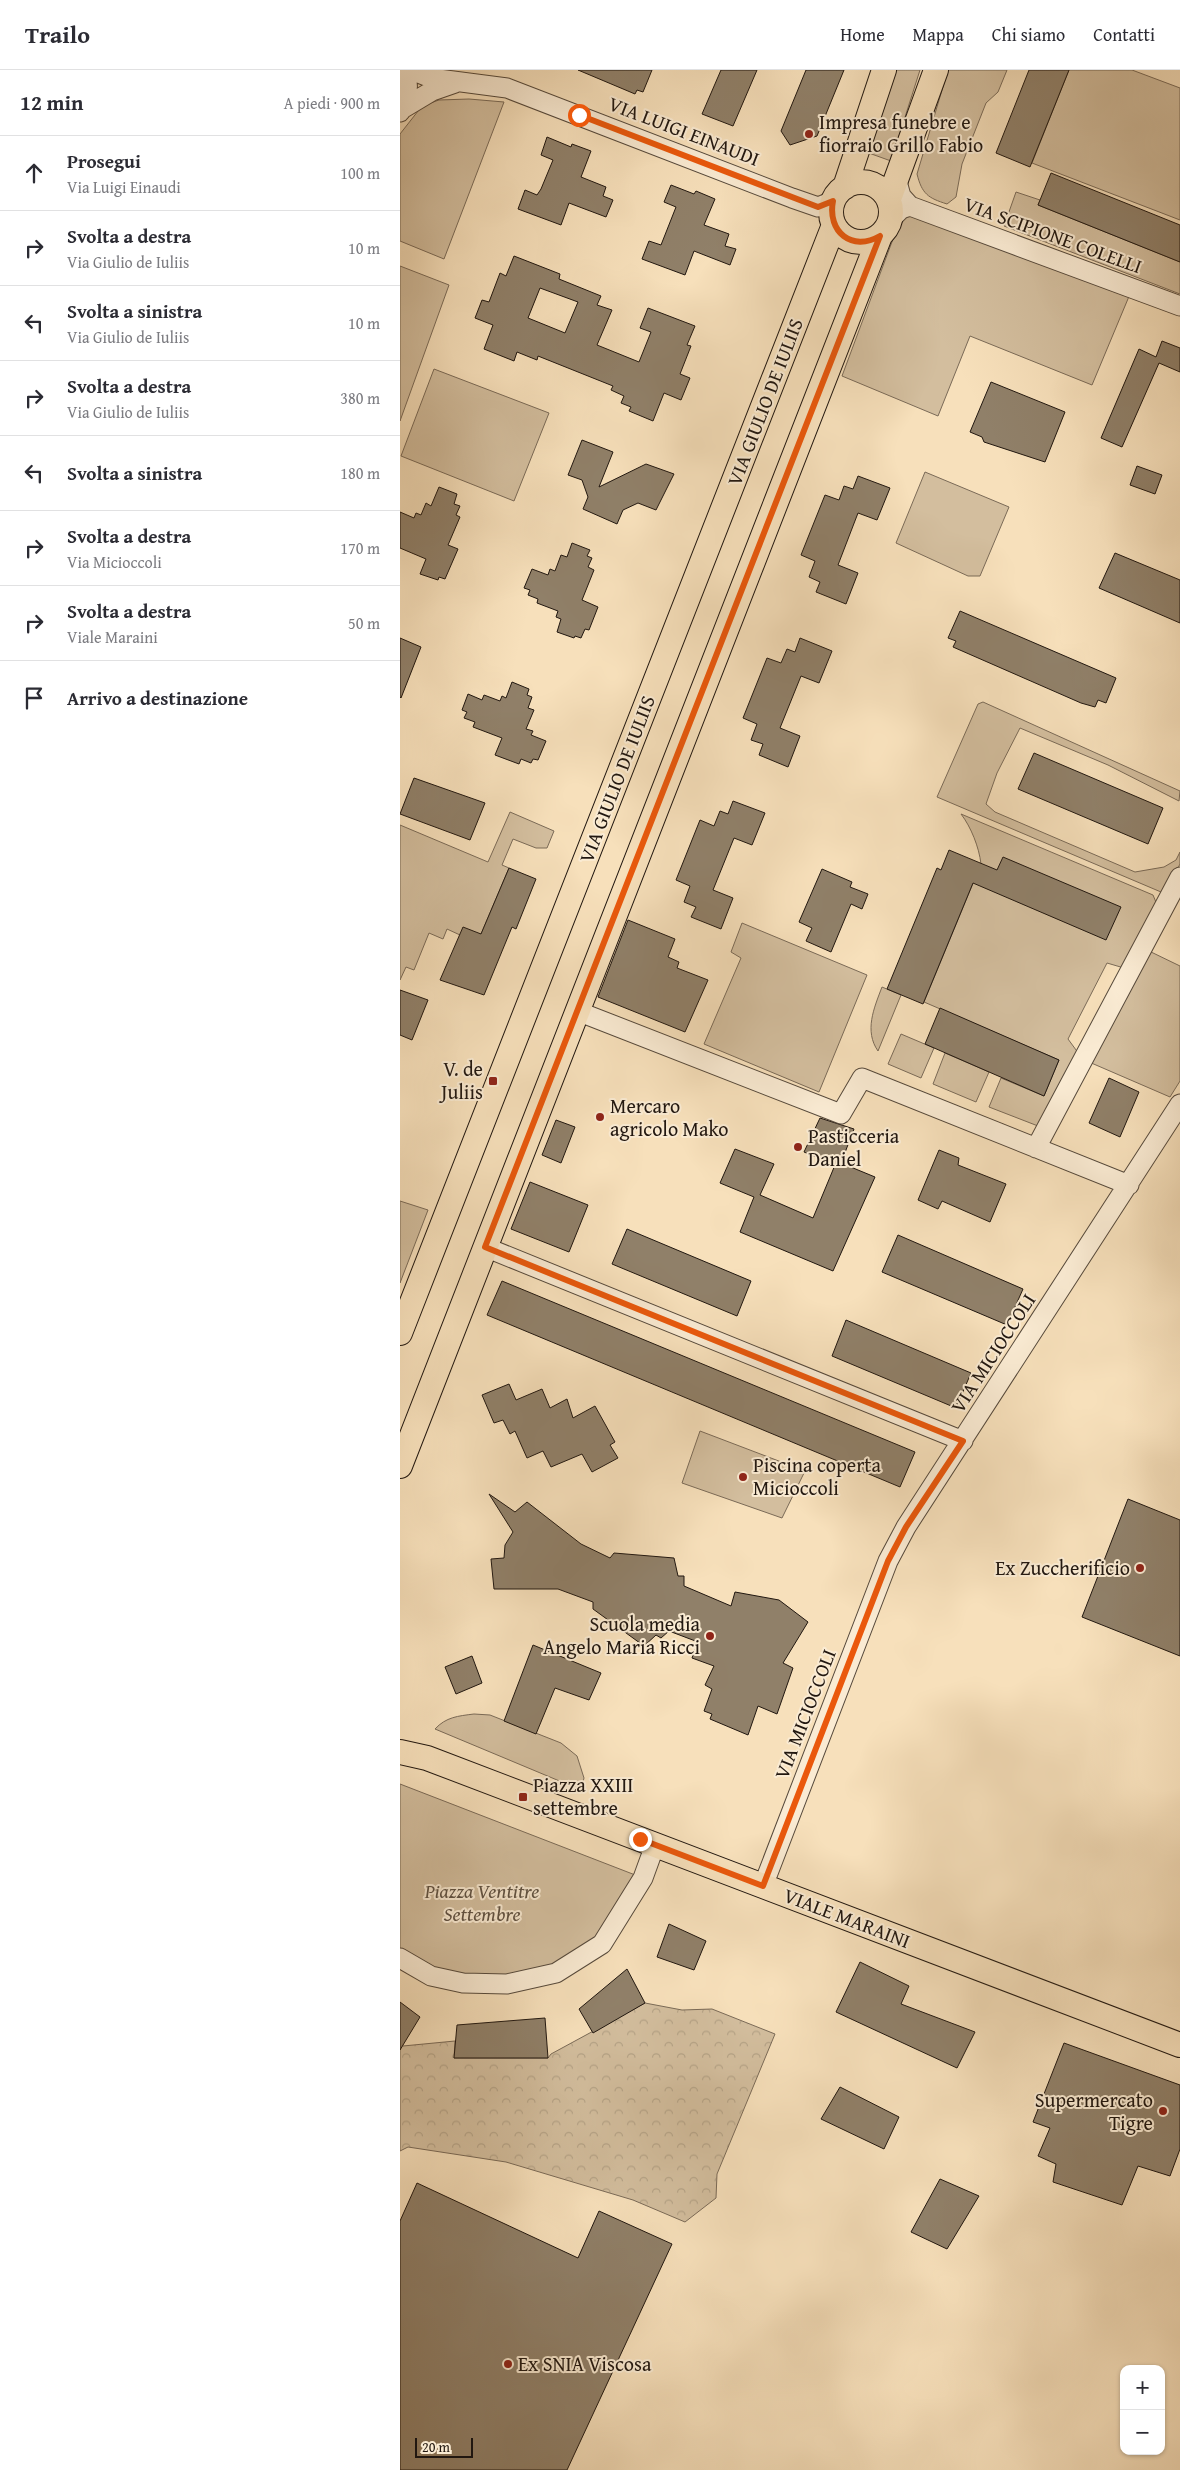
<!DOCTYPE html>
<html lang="it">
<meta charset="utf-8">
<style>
body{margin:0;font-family:"Gentium Book Plus",serif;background:#f2f2f3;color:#2b2b33}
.controls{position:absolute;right:15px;bottom:15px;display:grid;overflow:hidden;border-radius:10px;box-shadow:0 1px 4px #0004}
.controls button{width:45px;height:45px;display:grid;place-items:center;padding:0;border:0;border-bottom:1px solid #e1e1e2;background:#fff;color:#2b2b33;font:25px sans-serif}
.scale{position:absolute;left:15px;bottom:12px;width:58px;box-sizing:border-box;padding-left:5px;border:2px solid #211710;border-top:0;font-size:14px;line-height:18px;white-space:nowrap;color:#211710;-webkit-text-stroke:4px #faebd3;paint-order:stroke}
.stop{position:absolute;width:15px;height:15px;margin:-11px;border:4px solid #ea580c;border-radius:50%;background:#fff}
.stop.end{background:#ea580c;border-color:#fff;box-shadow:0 1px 5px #0008}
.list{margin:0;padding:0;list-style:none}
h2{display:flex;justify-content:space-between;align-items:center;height:65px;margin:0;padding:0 20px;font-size:21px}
h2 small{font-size:16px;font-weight:400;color:#7c7c81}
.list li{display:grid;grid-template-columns:32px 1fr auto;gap:15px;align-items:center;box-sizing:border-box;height:75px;padding:0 20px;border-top:1px solid #e1e1e2}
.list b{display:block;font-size:19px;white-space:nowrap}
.list p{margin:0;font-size:16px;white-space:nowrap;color:#7c7c81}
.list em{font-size:16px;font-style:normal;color:#7c7c81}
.icon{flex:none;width:28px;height:28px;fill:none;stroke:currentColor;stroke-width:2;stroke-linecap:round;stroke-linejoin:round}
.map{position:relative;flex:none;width:780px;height:2400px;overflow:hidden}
header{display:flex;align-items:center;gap:30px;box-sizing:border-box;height:70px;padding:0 25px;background:#fff;border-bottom:1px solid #e1e1e2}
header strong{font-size:24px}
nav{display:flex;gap:28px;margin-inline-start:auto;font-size:18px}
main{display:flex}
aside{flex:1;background:#fff}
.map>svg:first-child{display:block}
.green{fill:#d3be9e;stroke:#7a6a57}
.forest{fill:url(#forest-crowns);stroke:#7a6a57}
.building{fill:#908069;stroke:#211710;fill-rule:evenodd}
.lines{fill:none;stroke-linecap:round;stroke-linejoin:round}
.minor-casing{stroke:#56493b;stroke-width:21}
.major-casing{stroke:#211710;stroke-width:26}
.minor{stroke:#faebd3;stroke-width:19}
.major{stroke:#f7e0bb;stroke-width:24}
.route{stroke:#ea580c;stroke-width:6}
.poi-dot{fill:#8f2418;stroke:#faebd3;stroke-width:2}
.labels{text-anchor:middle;stroke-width:4;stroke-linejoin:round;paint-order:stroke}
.poi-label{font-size:20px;fill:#211710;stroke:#faebd3;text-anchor:start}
.street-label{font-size:20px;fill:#211710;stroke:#faebd3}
.park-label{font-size:20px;font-style:italic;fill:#5f5142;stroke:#faebd3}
</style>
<header>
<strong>Trailo</strong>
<nav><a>Home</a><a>Mappa</a><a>Chi siamo</a><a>Contatti</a></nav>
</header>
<main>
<aside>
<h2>12 min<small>A piedi · 900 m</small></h2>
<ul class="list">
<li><svg class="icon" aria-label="ahead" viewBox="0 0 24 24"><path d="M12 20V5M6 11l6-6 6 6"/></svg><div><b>Prosegui</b><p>Via Luigi Einaudi</p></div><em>100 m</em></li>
<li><svg class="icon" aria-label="right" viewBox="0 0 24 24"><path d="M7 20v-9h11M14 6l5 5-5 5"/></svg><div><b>Svolta a destra</b><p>Via Giulio de Iuliis</p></div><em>10 m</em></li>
<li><svg class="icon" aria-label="left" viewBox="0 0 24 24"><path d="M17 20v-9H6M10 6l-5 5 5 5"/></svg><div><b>Svolta a sinistra</b><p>Via Giulio de Iuliis</p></div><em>10 m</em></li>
<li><svg class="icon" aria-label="right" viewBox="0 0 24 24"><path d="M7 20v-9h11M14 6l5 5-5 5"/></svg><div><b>Svolta a destra</b><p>Via Giulio de Iuliis</p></div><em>380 m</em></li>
<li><svg class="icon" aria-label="left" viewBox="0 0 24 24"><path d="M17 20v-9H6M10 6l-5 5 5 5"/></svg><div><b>Svolta a sinistra</b></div><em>180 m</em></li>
<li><svg class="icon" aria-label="right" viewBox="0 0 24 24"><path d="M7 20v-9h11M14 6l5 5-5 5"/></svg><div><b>Svolta a destra</b><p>Via Micioccoli</p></div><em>170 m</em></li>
<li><svg class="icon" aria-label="right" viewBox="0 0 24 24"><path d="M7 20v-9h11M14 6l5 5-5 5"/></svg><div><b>Svolta a destra</b><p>Viale Maraini</p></div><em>50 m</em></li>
<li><svg class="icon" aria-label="arrive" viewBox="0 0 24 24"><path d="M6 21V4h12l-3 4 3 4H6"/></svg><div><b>Arrivo a destinazione</b></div></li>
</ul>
</aside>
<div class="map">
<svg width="780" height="2400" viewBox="0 0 780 2400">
<defs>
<pattern id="forest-crowns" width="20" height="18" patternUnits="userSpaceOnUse" patternTransform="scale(1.25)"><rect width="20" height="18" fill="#d3be9e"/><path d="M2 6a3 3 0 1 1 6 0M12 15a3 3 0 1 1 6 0" fill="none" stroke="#b5a387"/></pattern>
</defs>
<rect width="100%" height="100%" fill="#f7e0bb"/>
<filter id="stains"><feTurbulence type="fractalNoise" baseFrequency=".004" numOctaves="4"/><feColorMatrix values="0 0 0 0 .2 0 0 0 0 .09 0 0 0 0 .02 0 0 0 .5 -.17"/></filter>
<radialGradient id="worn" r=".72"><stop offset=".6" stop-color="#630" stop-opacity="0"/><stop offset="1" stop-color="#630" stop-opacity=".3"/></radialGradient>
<path class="green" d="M491,0h29l-29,91 -25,-9z
M548,0h59l-9,22 -12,11 -24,61 -6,33 -9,7c-19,-6 -25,-10 -30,-30z
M669,0h63l48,18v132l-148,-57z
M69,29l35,3 -60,157 -44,-18v-107l22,-28 17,-6z
M616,122l24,8 -2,5 142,57v32l-176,-68z
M508,144l222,80 -38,91 -122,-49 -32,80 -96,-40 57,-153z
M0,196l49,19 -49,136z
M34,299l115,44 -35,88 -113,-45z
M525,402l84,35 -29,69h-12l-72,-33z
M583,632l197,89 -1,10 -71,-36 -88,-37 -23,45 -11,31 9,8 140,60 29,-5 12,-7 4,-8v12l-14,27 -5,1 -224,-95 41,-93z
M110,742l44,19 -7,17h-11l-23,-9 -11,26 7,3 -28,66 -21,1 -13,-6 -4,10 -14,-6 -15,37 -8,-3 -6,13v-155l88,37z
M561,744l192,81 5,12 -34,61 -17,-5 -39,76 11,15 -41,72 -49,-19 12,-29 43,18 15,-36 -135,-58 57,-138c-2,-17 -10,-37 -20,-50z
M342,853l125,52 -48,117 -115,-48 37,-86 -10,-6z
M749,881l31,15v115l-10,16 -81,-35z
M482,917l19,8 -23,56c-14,-20 -4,-43 4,-64z
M501,964l33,14 -13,30 -33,-14z
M545,983l44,19 -13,30 -43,-18z
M0,1131l28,9 -28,73z
M300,1361l105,40 -23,47 -100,-35z
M74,1644l16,1 71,28 16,13 7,22 -3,12 -146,-61c11,-12 23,-13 39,-15z
M0,1714l243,94 -41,66 -46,29 -93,10 -63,-25z"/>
<path class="forest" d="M245,1933l37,7 30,-1 63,25 -58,140 -1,24 -31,24 -52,-22 -127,-38 -98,-15 -8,4v-107l3,2 52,-5 -1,17h94l3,-4z"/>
<path class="building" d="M178,0h74l-9,22 -6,-2 -2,4z
M321,0h36l-24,56 -31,-12z
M406,0h38l-27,66 -27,9 -9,-14z
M629,0h40l-39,97 -34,-14z
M147,67l24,10 1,-3 19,7 -10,26 25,10 -3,9 10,4 -7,17 -37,-14 -8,22 -43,-16 7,-19 12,5 4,-6 12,-29 -12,-5z
M651,103l129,52v37l-142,-57z
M271,115l23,9 2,-3 19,8 -11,26 25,9 -4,12 11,3 -6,16 -36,-14 -9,24 -43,-16 7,-18 12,4 15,-38 -12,-5z
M114,186l46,18 -1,5 42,17 -4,9 15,5 -15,35 42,17 12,-30 -11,-4 8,-20 47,18 -8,19 4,1 -11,28 10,4 -9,22 -17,-7 -11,28 -24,-10 2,-4 -10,-4 3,-7 -13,-6 2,-4 -75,-30 -1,4 -20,-8 -3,9 -30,-12 9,-24 -18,-7 7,-18 7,2 11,-29 6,3zM140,218l38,14 -13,31 -37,-15z
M762,271l18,7v24l-21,-9 -37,84 -21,-9 38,-89 17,8z
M591,312l74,30 -20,50 -61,-20 -2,-5 -12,-5z
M182,370l31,12 -14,35 47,-23 28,10 -18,36 -18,-7 -15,7 -6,14 -34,-15 5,-12 -6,-17 -14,-5z
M737,396l25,9 -7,19 -25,-9z
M458,406l32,12 -13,32 -19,-7 -20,52 20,8 -12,31 -30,-12 4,-10 -11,-5 6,-16 -14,-6 24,-60 14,5 5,-14 9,3z
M39,417l18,7 -3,10 6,2 -4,9 4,2 -12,28 10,4 -13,30 -6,-2 -1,3 -18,-6 6,-15 -26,-11v-36l14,6 2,-5 5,2 5,-12 5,3z
M172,473l18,7 -3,6 5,2 -4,9 6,3 -12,30 16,7 -9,23 -4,-1 -4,9 -6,-2 -1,2 -17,-6 4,-13 -5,-2 2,-6 -21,-8 1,-4 -10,-4 2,-5 -6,-2 8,-19 16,6 2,-6 5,2 6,-16 6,2z
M715,483l65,27v43l-81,-35z
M560,541l156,67 -10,25 -8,-3 -3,7 -14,-4 -128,-56 3,-6 -8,-3z
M0,568l21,9 -20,51 -1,-1z
M400,568l32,13 -13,32 -18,-7 -21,52 20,8 -12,31 -29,-12 4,-11 -12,-4 6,-16 -14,-6 24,-60 14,5 6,-14 8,3z
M112,612l17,7 -2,6 5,2 -4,11 6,2 -8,19 7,2 -2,4 15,6 -8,19 -5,-1 -2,4 -10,-4 -2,5 -24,-9 7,-17 -29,-11 2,-5 -11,-4 3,-6 -5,-2 6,-16 14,6 2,-5 16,6 2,-5 4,2z
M634,683l129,55 -15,36 -130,-55z
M14,708l71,25 -15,37 -70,-26z
M333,731l32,12 -13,32 -18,-7 -21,52 20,8 -12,31 -30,-12 5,-10 -12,-5 6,-16 -14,-6 24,-60 14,6 6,-15 8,3z
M549,780l48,20 6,-13 118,50 -15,33 -133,-57 -50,121 -36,-15 50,-121 4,2z
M109,798l27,11 -20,50 -4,-2 -28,68 -44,-15 23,-53 18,7z
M422,799l30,13 -2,5 18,7 -6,15 -11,-5 -20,48 -25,-11 6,-13 -13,-6z
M228,850l47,19 -7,18 11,5 -2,6 31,12 -23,52 -87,-35z
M0,920l28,10 -16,40 -12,-5z
M540,938l119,52 -15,36 -119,-52z
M709,1008l30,14 -19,45 -31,-14z
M420,1048l34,11 -13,34 34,14 -42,94 -93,-39 14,-35 -34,-14 15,-34 39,15 -14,31 53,23 22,-53 -31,-13z
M156,1050l19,7 -14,36 -19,-8z
M539,1080l20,8 -1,7 48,19 -16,38 -48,-21 -4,8 -20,-9z
M130,1112l58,23 -19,47 -58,-23z
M227,1159l124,52 -14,35 -125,-52z
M498,1165l125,54 -16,36 -125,-53z
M102,1211l413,171 -15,35 -413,-172z
M446,1250l125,53 -15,35 -124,-52z
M109,1314l7,16 26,-11 8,19 17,-9 6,19 22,-12 20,36 -5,3 8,13 -26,14 -10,-18 -31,13 -8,-16 -16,7 -12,-27 -5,3 -7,-14 -9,3 -12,-28z
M89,1424l26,18 12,-10 54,42 29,14 4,-5 60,5 4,18h6v10l47,20 4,-14 44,8 29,22 -25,41 10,5 -16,46 -19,-8 -10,29 -38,-16 2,-5 -8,-3 8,-22 -7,-4 9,-19 -22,-8 6,-16 -29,-11 -8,7 -5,-3 -12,11 -51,-37v-7l-35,-13h-64l-3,-30 13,-1 1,-13 8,-13z
M728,1429l52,21v136l-98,-39z
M133,1575l68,28 -12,27 -34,-12 -19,46 -32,-13z
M72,1586l10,27 -26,11 -11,-27z
M269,1854l37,17 -12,29 -37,-13z
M460,1892l49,24 -8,18 74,28 -18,36 -121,-56z
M227,1899l18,34 -52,30 -14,-24z
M0,1932l20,15 -20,33z
M145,1948l3,40h-94l3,-33z
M664,1973l116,42v64l-10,27 -32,-10 -16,39 -69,-23 3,-18 -18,-8 12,-28 -17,-6z
M440,2017l59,30 -15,32 -63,-30z
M540,2109l39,17 -32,53 -36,-17z
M17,2113l161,75 21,-47 73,33 -105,226h-167v-249z"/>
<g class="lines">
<g class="minor-casing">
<path id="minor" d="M11,0l20,8 76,10 285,110 26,9 15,-6
M2,39l30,-18 23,-8
M0,42c8,-13 9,-28 5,-42
M496,108l5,18 9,10 270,100
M491,149l10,-10 9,-3
M177,941l264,103 21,-36 267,107
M636,1078l144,-271
M85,1177l478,194
M363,1816l125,-325 18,-34 274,-423
M0,1888l31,18 32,7 44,1 49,-11 46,-29 41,-66 12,-33"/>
</g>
<g class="major-casing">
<path id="major" d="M431 142a30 30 0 1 1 60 0a30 30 0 1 1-60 0Z
M445,117l39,-117
M489,129l47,-129
M0,1263l434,-1108
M0,1396l480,-1230
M0,1682l27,6 753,287"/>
</g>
<use href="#minor" class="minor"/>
<use href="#major" class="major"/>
</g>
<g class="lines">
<path class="route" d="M179,45l239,92 15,-6c-6,31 19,51 47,35l-395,1011 478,194 -57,86 -18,34 -125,325 -123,-47"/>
</g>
<g class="poi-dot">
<circle cx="409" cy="64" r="5"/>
<rect x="88" y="1006" width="10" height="10" rx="2.5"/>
<circle cx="200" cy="1047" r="5"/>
<circle cx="398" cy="1077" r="5"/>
<circle cx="343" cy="1407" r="5"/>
<circle cx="740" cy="1498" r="5"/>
<circle cx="310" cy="1566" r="5"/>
<rect x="118" y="1722" width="10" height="10" rx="2.5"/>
<circle cx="763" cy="2041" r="5"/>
<circle cx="108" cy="2294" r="5"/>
</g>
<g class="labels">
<g class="poi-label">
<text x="419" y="59">Impresa funebre e<tspan x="419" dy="23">fiorraio Grillo Fabio</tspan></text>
<text x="83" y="1006" text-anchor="end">V. de<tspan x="83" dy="23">Juliis</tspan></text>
<text x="210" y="1043">Mercaro<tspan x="210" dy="23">agricolo Mako</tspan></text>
<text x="408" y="1073">Pasticceria<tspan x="408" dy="23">Daniel</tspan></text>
<text x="353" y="1402">Piscina coperta<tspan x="353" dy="23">Micioccoli</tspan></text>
<text x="730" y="1505" text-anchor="end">Ex Zuccherificio</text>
<text x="300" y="1561" text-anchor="end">Scuola media<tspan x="300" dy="23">Angelo Maria Ricci</tspan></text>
<text x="133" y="1722">Piazza XXIII<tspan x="133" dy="23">settembre</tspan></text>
<text x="753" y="2037" text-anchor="end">Supermercato<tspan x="753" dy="23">Tigre</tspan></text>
<text x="118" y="2301">Ex SNIA Viscosa</text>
</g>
<g class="street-label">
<text transform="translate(284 61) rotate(21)" y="7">VIA LUIGI EINAUDI</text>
<text transform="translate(653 165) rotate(20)" y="7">VIA SCIPIONE COLELLI</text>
<text transform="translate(365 332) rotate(-69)" y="7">VIA GIULIO DE IULIIS</text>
<text transform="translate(217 709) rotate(-69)" y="7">VIA GIULIO DE IULIIS</text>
<text transform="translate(593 1283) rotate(-57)" y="7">VIA MICIOCCOLI</text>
<text transform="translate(405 1644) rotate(-69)" y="7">VIA MICIOCCOLI</text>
<text transform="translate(447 1848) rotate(21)" y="7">VIALE MARAINI</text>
</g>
<g class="park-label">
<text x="82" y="1828">Piazza Ventitre<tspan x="82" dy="23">Settembre</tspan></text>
</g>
</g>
<rect width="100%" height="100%" filter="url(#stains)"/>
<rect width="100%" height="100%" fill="url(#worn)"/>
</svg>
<div class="controls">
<button>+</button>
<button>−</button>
</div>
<div class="scale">20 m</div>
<div class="stop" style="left:179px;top:45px"></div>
<div class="stop end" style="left:240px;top:1769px"></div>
</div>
</main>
